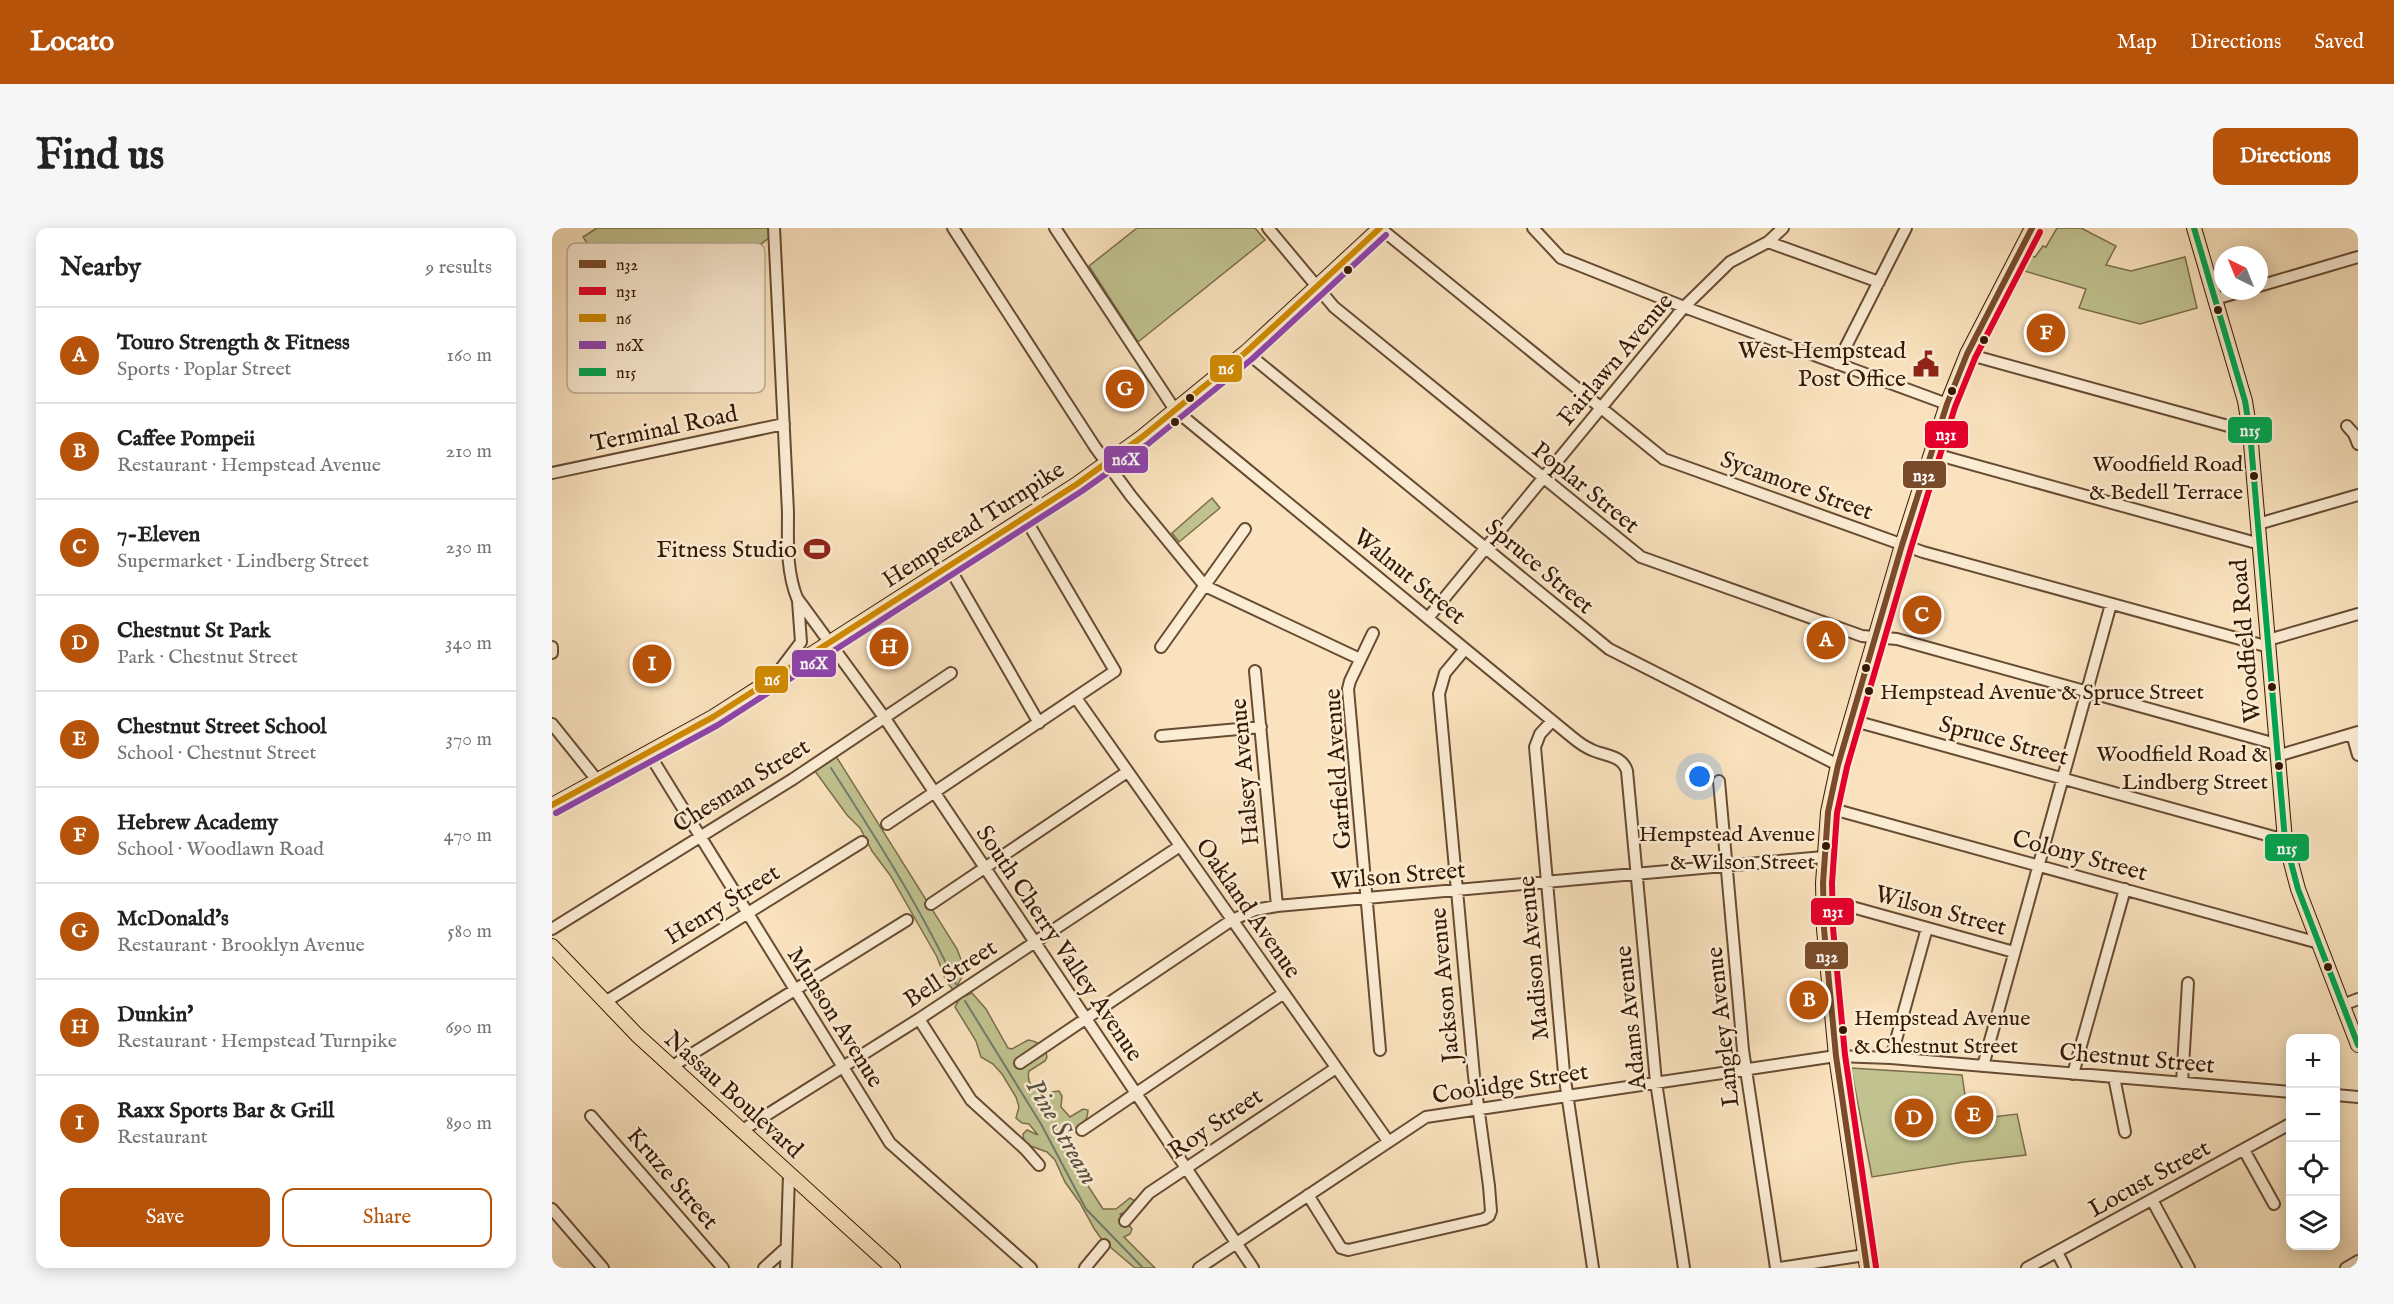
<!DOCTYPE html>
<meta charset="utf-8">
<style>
body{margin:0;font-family:"IM FELL English",serif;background:#f6f6f6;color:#222}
.controls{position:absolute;right:18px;bottom:18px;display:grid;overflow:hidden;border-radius:12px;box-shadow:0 3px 15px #0003}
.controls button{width:54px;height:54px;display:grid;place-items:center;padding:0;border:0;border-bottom:2px solid #e0e0e0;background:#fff;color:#222;font:30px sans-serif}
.compass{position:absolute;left:1662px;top:18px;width:54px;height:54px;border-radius:50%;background:#fff;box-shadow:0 3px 15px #0003;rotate:317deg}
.you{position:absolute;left:1148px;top:549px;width:21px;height:21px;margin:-15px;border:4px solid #fff;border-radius:50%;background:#1a73e8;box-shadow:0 0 0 9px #1a73e833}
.badge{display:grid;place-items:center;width:39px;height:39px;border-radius:50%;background:#b45309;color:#fff;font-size:20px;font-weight:700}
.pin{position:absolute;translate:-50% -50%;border:3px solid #fff;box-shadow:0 2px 6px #0006}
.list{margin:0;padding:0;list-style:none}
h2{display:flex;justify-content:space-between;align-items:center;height:78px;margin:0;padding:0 24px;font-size:26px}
h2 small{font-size:20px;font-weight:400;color:#767676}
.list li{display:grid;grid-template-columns:39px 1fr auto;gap:18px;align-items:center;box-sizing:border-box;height:96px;padding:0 24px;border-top:2px solid #e0e0e0}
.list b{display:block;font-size:22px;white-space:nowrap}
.list p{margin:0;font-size:20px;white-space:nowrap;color:#767676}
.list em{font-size:20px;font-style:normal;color:#767676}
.actions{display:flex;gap:12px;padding:18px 24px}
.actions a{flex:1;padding:14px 0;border:2px solid #b45309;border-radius:12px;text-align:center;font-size:21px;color:#b45309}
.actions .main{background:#b45309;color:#fff}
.icon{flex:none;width:33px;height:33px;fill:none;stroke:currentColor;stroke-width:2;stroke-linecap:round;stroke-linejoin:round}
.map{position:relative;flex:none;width:1806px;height:1040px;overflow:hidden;border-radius:12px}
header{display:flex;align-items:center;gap:36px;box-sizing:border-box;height:84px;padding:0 30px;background:#b45309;color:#fff}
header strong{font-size:28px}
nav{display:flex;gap:33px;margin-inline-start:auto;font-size:21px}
.intro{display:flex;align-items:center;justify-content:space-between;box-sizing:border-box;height:144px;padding:0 36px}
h1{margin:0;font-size:42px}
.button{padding:15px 27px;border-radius:12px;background:#b45309;color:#fff;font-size:21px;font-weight:700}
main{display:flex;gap:36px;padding:0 36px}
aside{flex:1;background:#fff;border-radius:12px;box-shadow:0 3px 15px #0003}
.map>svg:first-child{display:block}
.green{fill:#c0c28f;stroke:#7b6e4a;stroke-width:1.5}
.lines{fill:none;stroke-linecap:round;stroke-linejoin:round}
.stream{stroke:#747b6d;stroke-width:2}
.minor-casing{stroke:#674b32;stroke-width:14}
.major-casing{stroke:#361904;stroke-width:16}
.minor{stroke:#fbecd4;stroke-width:10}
.major{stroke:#f9e2bd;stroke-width:14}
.bus-1-casing{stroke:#fbecd4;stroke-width:10}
.bus-2-casing{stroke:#fbecd4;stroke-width:10}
.bus-3-casing{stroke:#fbecd4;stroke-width:10}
.bus-4-casing{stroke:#fbecd4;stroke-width:10}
.bus-5-casing{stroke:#fbecd4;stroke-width:10}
.bus-1{stroke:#7a4b2a;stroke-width:6}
.bus-2{stroke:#e4002b;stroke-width:6}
.bus-3{stroke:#d08a01;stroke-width:6}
.bus-4{stroke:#8e44ad;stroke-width:6}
.bus-5{stroke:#00a651;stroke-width:6}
.bus-dot{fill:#361904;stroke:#fbecd4;stroke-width:2}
.labels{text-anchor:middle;stroke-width:5;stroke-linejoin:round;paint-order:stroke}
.bus-label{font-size:22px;fill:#361904;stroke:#fbecd4;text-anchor:end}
.poi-label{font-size:24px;fill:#361904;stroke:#fbecd4;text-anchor:end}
.street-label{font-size:24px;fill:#361904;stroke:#fbecd4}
.water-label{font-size:26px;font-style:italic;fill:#5a5241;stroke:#fbecd4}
.key{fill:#fbecd4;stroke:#c0ad96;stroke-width:1.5}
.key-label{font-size:16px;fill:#361904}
.line-badge{stroke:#fbecd4;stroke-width:2}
.badge-label{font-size:16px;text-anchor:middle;font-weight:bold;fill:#fff}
</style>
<header>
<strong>Locato</strong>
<nav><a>Map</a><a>Directions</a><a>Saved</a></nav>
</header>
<div class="intro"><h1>Find us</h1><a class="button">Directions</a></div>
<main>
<aside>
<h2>Nearby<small>9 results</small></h2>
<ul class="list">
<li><span class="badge">A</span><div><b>Touro Strength &amp; Fitness</b><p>Sports · Poplar Street</p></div><em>160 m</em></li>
<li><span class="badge">B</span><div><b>Caffee Pompeii</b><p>Restaurant · Hempstead Avenue</p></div><em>210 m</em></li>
<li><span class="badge">C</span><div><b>7-Eleven</b><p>Supermarket · Lindberg Street</p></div><em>230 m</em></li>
<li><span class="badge">D</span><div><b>Chestnut St Park</b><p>Park · Chestnut Street</p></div><em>340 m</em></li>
<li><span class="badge">E</span><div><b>Chestnut Street School</b><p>School · Chestnut Street</p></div><em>370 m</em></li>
<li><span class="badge">F</span><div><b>Hebrew Academy</b><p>School · Woodlawn Road</p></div><em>470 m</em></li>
<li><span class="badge">G</span><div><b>McDonald's</b><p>Restaurant · Brooklyn Avenue</p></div><em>580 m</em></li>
<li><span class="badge">H</span><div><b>Dunkin'</b><p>Restaurant · Hempstead Turnpike</p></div><em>690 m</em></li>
<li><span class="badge">I</span><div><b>Raxx Sports Bar &amp; Grill</b><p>Restaurant</p></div><em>890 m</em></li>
</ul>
<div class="actions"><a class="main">Save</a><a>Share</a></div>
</aside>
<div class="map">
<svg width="1806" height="1040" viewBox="0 0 1806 1040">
<rect width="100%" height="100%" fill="#f9e2bd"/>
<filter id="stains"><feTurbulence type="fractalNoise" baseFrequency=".00333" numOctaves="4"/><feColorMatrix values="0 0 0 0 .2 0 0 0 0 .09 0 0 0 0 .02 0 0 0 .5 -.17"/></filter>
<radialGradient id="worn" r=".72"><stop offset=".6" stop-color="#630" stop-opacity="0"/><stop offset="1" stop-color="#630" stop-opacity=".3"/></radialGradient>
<path class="green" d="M45,0h176l1,6 -126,97 -65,-94z
M585,0h118l10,12 -127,102 -49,-76z
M1505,0h24l35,18 -10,19 25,6 54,-14 12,51 -57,16 -61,-16 7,-19 -65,-19 8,-15 6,2 8,-11 3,1z
M660,270l8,10 -41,34 -7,-9z
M282,525l123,196c9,25 11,18 -3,42l-8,-10 -9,-24 -47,-82 -18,-24 -12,-23 -13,-13 -35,-48z
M420,765l14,16 22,39 4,1 16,-9c9,1 18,7 19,17l-2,4 -16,10c-4,16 10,19 21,26l2,-5 7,-1 3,5 -1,11 9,10 13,-8 5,1c0,14 -13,23 -26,18l-3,7 2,9 42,65h13l14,-11 5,3 -7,10 -8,3 12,15 -2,5 -6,3 31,31h-20l-32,-27 -8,-11 -15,-27 -15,-21 -10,-22 -8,-8 -19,-7 -4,-4 -1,-7 4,-4 11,5 -9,-11 -7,-1 -6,-5 3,-11 -3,-10 -14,-23 -9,-10 -12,-7 -5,-16 -21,-34 5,-9z
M1299,840l111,7 3,20 5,1 6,23 41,-5 9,41 -62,7 -92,15z"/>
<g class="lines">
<path class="stream" d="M279,540c45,70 90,140 125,216
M413,773l76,123 45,85 57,59"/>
<g class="minor-casing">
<path id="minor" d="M222,0l14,284c0,29 -2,58 9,86l87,119 369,551
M401,0l142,219 36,49 74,90 155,73
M503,0l120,182 397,327c6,5 13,10 20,13 13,6 30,5 35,21l29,311 28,186
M716,0l66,79 307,250 221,79 35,3 379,105
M828,0l284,231 259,93 346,95
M981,0l28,30 123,49 263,97
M1216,14l111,40
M1707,58l99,-29
M1663,71l28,-8
M694,124l363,297 229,116
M1415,126l283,78
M1285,136l69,-136
M1795,198l7,8 4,10
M1379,225l329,91
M0,245l232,-49
M1706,296l100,-29
M397,339l90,156
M876,390l256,-311 46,-45 38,-20 15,-14
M821,405l-23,48 -2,8 32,361
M1716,412l90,-26
M0,419v6
M609,419l84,-118
M227,443l22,-29 -3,-41
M703,443l22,235
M524,470l312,443
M1299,492l434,120
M1000,493l-12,13 -5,13 29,326 29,195
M0,496l45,56
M1800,506l6,21
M609,508l100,-9
M96,524l242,391 141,125
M1725,528l81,-24
M1167,553l24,269 33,218
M1277,580l490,135
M335,596l228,-153 -90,-153
M1271,671l191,53
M379,676l196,-132
M0,701l241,-150 158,-106
M53,774l257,-160
M1791,777l15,-6
M367,791l52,81 54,49 14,16
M1339,830l36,-130
M468,835l212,-143 23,-10 22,-4 547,-49
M1431,838l128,-462
M119,839l236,-147
M1521,846l52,-185
M1562,849l11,55
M1630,855l6,-100
M1784,867l22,2
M39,888l132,152
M530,902l202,-137
M189,903l178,-112 261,-173
M1692,922l30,54
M756,967l33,53 7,2 136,-31 5,-3 2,-5 -2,-25 -15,-110 -35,-382 6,-21 20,-24
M1600,972l37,68
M0,981l51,59
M573,993l24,-28 187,-125
M1505,1024l8,16
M212,1040l22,-20
M234,1040l3,-93
M533,1040l19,-23
M647,1040l227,-151 410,-61 55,2 399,34
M1228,1040l85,-13
M1475,1040l263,-144
M1794,1040l12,-7"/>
</g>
<g class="major-casing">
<path id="major" d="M1642,0l51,173 5,31 35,408 13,49 60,156
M0,577l161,-88 364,-233 65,-47 104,-85 134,-124
M0,718l85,89 256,233
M1315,1040l-31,-212 -12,-127 -1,-46 5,-71 10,-47 64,-220 45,-141 20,-50 65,-126"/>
</g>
<use href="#minor" class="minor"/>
<use href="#major" class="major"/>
<g class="bus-1-casing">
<path id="bus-1" d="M1315,1040l-31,-212 -12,-127 -1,-46 5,-71 10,-47 64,-220 45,-141 20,-50 65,-126"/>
</g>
<g class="bus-2-casing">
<path id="bus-2" d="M1324,1039l-31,-212 -12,-127 -1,-45 5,-70 10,-46 64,-219 44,-141 20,-49 65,-126"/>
</g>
<g class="bus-3-casing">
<path id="bus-3" d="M0,577l161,-88 364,-233 65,-47 104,-85 134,-124"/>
</g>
<g class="bus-4-casing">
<path id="bus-4" d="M4,585l162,-88 364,-234 66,-47 104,-85 134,-124"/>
</g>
<g class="bus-5-casing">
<path id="bus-5" d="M1642,0l51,173 5,31 35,408 13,49 60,156"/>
</g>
<use href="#bus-1" class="bus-1"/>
<use href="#bus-2" class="bus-2"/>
<use href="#bus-3" class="bus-3"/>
<use href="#bus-4" class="bus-4"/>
<use href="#bus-5" class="bus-5"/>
</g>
<defs>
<g id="civic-bare" transform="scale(2.07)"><path d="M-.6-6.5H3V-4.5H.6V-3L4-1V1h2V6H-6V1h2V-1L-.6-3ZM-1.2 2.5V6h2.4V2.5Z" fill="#8f2418" stroke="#fbecd4" stroke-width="2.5" paint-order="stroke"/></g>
<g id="stadium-bare" transform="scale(2.07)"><path d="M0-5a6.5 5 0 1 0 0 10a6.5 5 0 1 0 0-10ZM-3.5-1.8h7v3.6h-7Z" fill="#8f2418" stroke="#fbecd4" stroke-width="2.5" paint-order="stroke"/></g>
</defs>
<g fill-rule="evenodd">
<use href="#civic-bare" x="1374" y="136"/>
<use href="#stadium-bare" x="265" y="321"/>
</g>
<g class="bus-dot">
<circle cx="796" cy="42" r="5"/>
<circle cx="1666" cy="82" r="5"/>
<circle cx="1432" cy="112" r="5"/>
<circle cx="1400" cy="163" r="5"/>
<circle cx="638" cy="170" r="5"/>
<circle cx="623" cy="194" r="5"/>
<circle cx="1702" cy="248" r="5"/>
<circle cx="1314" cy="440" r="5"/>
<circle cx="1720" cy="459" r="5"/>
<circle cx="1317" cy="463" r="5"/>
<circle cx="1727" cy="538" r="5"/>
<circle cx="1274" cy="618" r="5"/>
<circle cx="1776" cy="739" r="5"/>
<circle cx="1291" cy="802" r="5"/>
</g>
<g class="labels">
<g class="bus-label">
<text x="1691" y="243">Woodfield Road<tspan x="1691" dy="28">&amp; Bedell Terrace</tspan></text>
<text x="1328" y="471" text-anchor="start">Hempstead Avenue &amp; Spruce Street</text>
<text x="1716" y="533">Woodfield Road &amp;<tspan x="1716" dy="28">Lindberg Street</tspan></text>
<text x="1263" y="613">Hempstead Avenue<tspan x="1263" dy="28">&amp; Wilson Street</tspan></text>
<text x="1302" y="797" text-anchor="start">Hempstead Avenue<tspan x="1302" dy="28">&amp; Chestnut Street</tspan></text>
</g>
<g class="poi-label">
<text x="1354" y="130">West Hempstead<tspan x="1354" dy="28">Post Office</tspan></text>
<text x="245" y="329">Fitness Studio</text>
</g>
<g class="street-label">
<text transform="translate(1063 131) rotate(-50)" y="8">Fairlawn Avenue</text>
<text transform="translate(112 200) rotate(-12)" y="8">Terminal Road</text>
<text transform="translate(1245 257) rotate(20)" y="8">Sycamore Street</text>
<text transform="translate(1034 259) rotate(39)" y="8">Poplar Street</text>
<text transform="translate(421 296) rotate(-33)" y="8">Hempstead Turnpike</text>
<text transform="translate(988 338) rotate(40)" y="8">Spruce Street</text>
<text transform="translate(858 348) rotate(39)" y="8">Walnut Street</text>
<text transform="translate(1693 413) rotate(-95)" y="8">Woodfield Road</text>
<text transform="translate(1452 512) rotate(15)" y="8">Spruce Street</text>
<text transform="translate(785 541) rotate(-94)" y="8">Garfield Avenue</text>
<text transform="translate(692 544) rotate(-95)" y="8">Halsey Avenue</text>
<text transform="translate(189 557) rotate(-32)" y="8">Chesman Street</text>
<text transform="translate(1528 627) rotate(15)" y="8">Colony Street</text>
<text transform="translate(846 647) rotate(-5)" y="8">Wilson Street</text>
<text transform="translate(170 676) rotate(-32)" y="8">Henry Street</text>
<text transform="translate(697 680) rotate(55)" y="8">Oakland Avenue</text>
<text transform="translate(1389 682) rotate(15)" y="8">Wilson Street</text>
<text transform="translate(508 715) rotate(56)" y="8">South Cherry Valley Avenue</text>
<text transform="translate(981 730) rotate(-95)" y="8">Madison Avenue</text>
<text transform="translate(398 745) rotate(-33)" y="8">Bell Street</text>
<text transform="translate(892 757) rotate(-95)" y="8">Jackson Avenue</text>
<text transform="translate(284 789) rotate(58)" y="8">Munson Avenue</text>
<text transform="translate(1078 790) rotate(-96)" y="8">Adams Avenue</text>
<text transform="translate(1170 799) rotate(-96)" y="8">Langley Avenue</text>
<text transform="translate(1585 830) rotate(5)" y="8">Chestnut Street</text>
<text transform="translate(958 855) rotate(-9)" y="8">Coolidge Street</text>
<text transform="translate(182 866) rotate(42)" y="8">Nassau Boulevard</text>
<text transform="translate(663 895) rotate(-34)" y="8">Roy Street</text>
<text transform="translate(121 950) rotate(49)" y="8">Kruze Street</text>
<text transform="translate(1597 950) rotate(-29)" y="8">Locust Street</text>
</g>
<g class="water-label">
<text transform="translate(511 903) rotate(60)" y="9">Pine Stream</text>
</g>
</g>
<rect x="15" y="15" width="198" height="150" rx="9" class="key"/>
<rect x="27" y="32" width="27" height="8" fill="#7a4b2a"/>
<rect x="27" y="59" width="27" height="8" fill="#e4002b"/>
<rect x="27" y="86" width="27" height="8" fill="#d08a01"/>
<rect x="27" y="113" width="27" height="8" fill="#8e44ad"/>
<rect x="27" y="140" width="27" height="8" fill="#00a651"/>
<g class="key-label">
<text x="64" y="42">n32</text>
<text x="64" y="69">n31</text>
<text x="64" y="96">n6</text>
<text x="64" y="123">n6X</text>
<text x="64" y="150">n15</text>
</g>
<g class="line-badge">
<rect x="657" y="126" width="34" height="29" rx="6" fill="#d08a01"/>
<rect x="1675" y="188" width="46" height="28" rx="6" fill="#00a651"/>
<rect x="1372" y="192" width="45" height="29" rx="6" fill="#e4002b"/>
<rect x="551" y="217" width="46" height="29" rx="6" fill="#8e44ad"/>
<rect x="1350" y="232" width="45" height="29" rx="6" fill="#7a4b2a"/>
<rect x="239" y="421" width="46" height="29" rx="6" fill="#8e44ad"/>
<rect x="202" y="437" width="35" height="29" rx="6" fill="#d08a01"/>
<rect x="1712" y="605" width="46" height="29" rx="6" fill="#00a651"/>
<rect x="1258" y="669" width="45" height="29" rx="6" fill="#e4002b"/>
<rect x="1252" y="713" width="45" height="29" rx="6" fill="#7a4b2a"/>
</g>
<g class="badge-label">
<text x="674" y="146">n6</text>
<text x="1698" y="208">n15</text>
<text x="1394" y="212">n31</text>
<text x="574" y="237">n6X</text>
<text x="1372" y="253">n32</text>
<text x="262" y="441">n6X</text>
<text x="220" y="457">n6</text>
<text x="1735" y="626">n15</text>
<text x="1281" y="689">n31</text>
<text x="1275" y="734">n32</text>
</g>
<rect width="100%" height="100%" filter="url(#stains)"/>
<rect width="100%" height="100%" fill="url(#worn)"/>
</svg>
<div class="controls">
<button>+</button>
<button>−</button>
<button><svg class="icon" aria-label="locate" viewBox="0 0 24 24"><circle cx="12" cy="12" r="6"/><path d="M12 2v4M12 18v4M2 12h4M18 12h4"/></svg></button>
<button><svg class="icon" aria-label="layers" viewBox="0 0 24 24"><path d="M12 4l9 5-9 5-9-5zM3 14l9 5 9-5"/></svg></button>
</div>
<svg class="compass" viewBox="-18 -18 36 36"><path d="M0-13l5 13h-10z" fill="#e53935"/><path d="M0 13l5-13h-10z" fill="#767676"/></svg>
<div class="you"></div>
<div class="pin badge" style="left:1274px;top:412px">A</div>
<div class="pin badge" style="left:1257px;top:772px">B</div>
<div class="pin badge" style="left:1370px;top:387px">C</div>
<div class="pin badge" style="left:1362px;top:890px">D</div>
<div class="pin badge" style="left:1422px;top:887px">E</div>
<div class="pin badge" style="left:1494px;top:105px">F</div>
<div class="pin badge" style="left:573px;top:161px">G</div>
<div class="pin badge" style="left:337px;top:419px">H</div>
<div class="pin badge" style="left:100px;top:436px">I</div>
</div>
</main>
